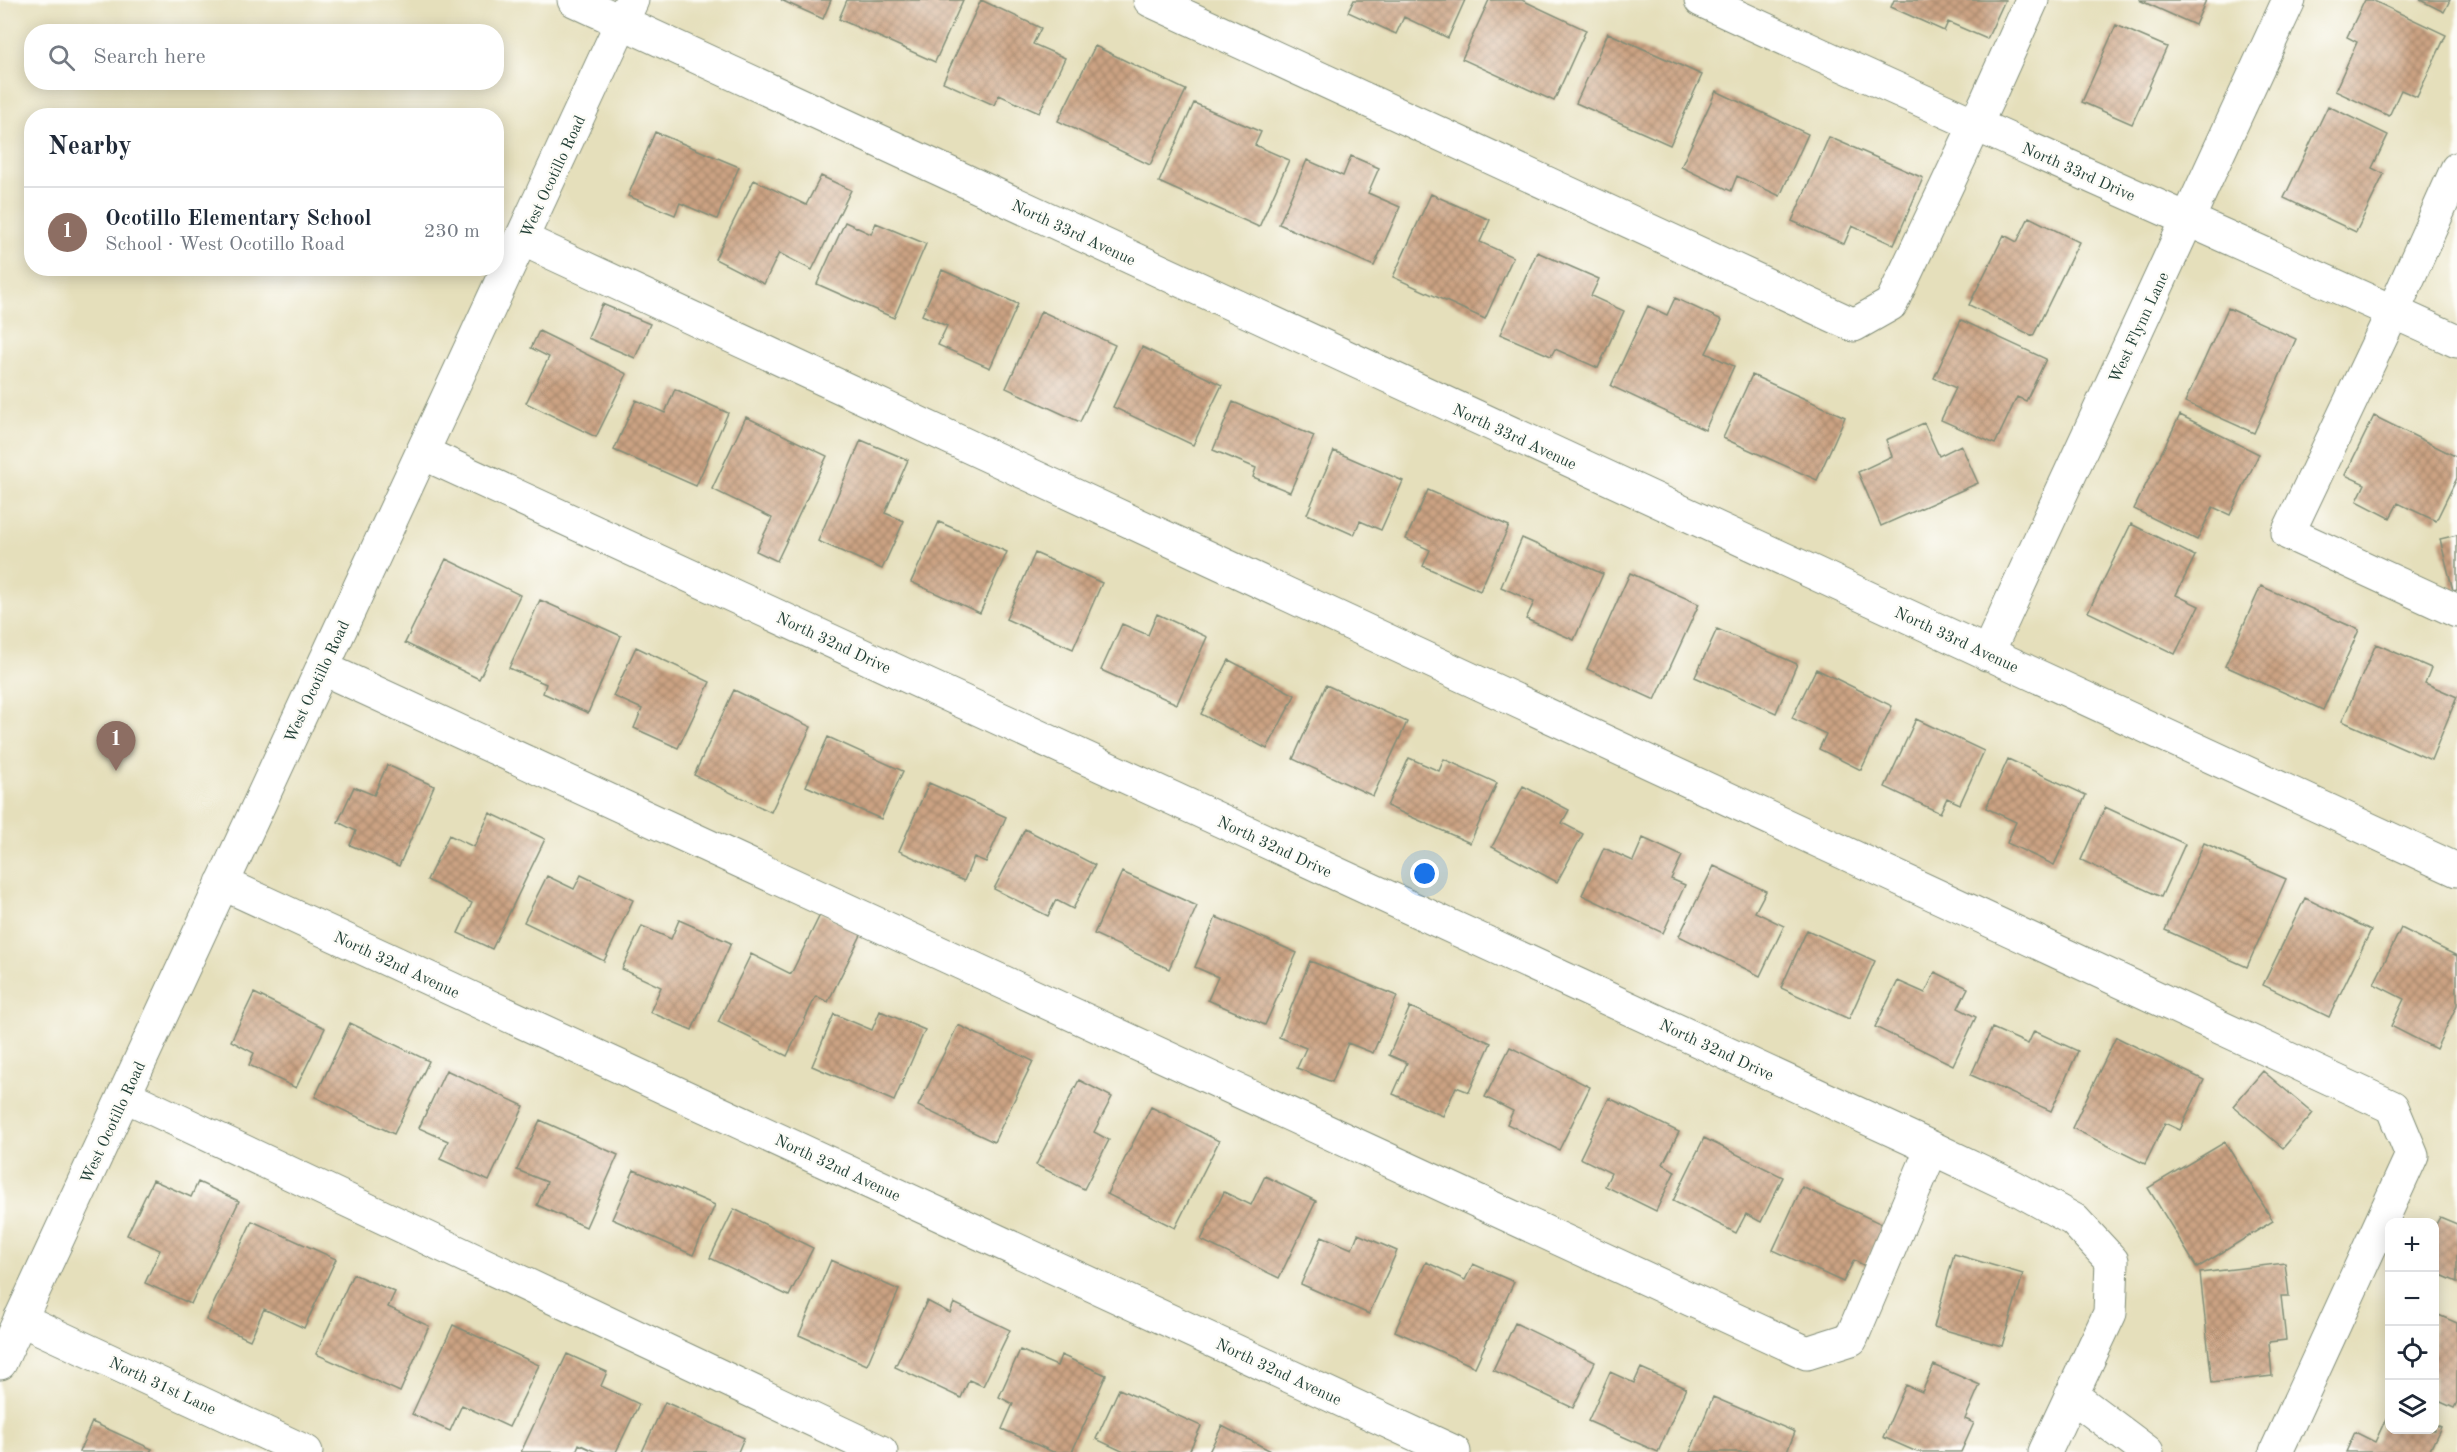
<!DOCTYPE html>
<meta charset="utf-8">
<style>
body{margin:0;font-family:"Old Standard TT",serif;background:#f6f6f7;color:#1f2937}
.controls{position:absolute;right:18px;bottom:18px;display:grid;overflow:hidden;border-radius:12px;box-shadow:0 3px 15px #0003}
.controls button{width:54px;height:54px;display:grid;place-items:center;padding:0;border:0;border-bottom:2px solid #e0e1e3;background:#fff;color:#1f2937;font:30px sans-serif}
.you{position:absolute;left:1425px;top:874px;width:21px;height:21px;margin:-15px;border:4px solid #fff;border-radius:50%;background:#1a73e8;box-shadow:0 0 0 9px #1a73e833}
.badge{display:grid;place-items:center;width:39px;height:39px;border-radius:50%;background:#b5179e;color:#fff;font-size:20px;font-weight:700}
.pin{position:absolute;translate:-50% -50px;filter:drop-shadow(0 2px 3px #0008)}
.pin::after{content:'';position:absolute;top:32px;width:21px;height:18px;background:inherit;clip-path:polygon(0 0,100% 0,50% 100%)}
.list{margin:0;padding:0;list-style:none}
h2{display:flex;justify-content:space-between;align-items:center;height:78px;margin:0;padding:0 24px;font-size:26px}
h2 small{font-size:20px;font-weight:400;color:#747a83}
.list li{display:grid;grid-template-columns:39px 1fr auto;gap:18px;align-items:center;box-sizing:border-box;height:90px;padding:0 24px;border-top:2px solid #e0e1e3}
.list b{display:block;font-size:22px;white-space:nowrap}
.list p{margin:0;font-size:20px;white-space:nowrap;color:#747a83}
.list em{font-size:20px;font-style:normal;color:#747a83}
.icon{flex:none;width:33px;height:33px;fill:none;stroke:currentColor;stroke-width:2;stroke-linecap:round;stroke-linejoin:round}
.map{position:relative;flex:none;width:2457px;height:1452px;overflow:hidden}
.search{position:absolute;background:#fff;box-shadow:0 3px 15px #0003;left:24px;top:24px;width:480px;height:66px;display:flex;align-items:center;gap:15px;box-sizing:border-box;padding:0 21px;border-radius:24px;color:#747a83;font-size:22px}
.panel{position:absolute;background:#fff;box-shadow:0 3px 15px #0003;left:24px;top:108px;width:480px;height:168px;border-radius:24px}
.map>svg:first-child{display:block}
.building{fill:url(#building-cross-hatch)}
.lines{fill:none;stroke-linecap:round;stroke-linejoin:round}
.minor-casing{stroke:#828e78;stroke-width:35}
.minor{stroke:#fff;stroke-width:33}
.labels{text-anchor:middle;stroke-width:5;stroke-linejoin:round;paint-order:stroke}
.street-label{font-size:16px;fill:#1f3d34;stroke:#fdfcf7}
</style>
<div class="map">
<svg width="2457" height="1452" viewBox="0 0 2457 1452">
<defs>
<pattern id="building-cross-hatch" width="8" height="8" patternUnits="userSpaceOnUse" patternTransform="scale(1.5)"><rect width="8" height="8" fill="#cca383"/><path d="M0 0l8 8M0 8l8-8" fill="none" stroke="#a5866c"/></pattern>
</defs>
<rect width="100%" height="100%" fill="#fdfcf7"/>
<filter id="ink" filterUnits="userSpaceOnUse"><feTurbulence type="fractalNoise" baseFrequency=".0167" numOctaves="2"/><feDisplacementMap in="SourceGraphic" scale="12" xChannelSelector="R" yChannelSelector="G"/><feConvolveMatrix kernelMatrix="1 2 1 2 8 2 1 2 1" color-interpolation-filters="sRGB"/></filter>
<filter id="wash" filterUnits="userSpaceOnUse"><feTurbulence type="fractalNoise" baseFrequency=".008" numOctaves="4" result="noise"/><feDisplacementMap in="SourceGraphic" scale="24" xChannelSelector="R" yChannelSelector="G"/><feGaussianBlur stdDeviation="1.35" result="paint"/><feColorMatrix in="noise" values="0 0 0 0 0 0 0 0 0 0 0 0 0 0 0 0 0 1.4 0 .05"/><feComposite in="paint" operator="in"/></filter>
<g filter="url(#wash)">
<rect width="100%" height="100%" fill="#e5dfbb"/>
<g id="blocks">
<path class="building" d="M781,0h50l-8,19z
M847,0h116l-28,62 -96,-43z
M981,0l60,28 -8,16 32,14 -26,55 -40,-18 -5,10 -51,-23z
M1354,0h111l-17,38 -44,-21 -8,17 -48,-22z
M1489,0h33l64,30 -32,71 -92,-42z
M1894,0h111l-18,39 -39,-17 -4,9 -53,-24z
M2139,0h67l-11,25z
M2365,0h7l74,35 -29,62 -16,-7 -12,26 -54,-25 22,-49 -10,-5z
M2420,0h30l-6,12z
M2116,25l51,22 -35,77 -50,-22z
M1608,33l94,42 -32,70 -94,-42z
M1095,46l91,44 -36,75 -92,-44z
M1716,91l92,43 -28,62 -43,-20 -6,15 -50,-24z
M1194,103l67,29 -6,13 34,15 -30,67 -100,-45z
M2328,106l60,29 -16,33 12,6 -28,58 -72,-34z
M655,132l84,35 -22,52 -37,-16 -5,12 -47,-19z
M1829,137l94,41 -29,67 -42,-19 -8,18 -52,-23z
M1351,156l28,12 -11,25 32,14 -26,59 -95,-42 28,-64 36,16z
M821,176l30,14 -39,80 -33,-17 -15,31 -49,-25 39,-79 52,25z
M1431,194l59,26 -10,22 33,15 -28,62 -92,-42z
M2029,217l50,25 -46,94 -64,-31 35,-70 13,7z
M845,222l26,12 5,-11 50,21 -32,74 -77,-34z
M1537,252l62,27 -8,17 33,15 -26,57 -43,-19 -4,7 -51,-22z
M942,270l76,34 -28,64 -52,-23 9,-19 -25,-11z
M1675,298l47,22 -16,33 28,13 -29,64 -94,-44 37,-80 19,9z
M602,304l48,20 -15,34 -47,-20z
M2228,308l68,31 -42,94 -69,-31z
M1041,311l74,34 -35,77 -74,-34z
M1961,320l85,39 -20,42 -9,-4 -22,47 -54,-24 15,-32 -22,-10z
M539,331l88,43 -31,63 -70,-34 23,-46 -18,-9z
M1142,347l80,38 -29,60 -80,-38z
M1752,375l93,42 -28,63 -94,-42z
M675,389l53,24 -32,73 -82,-36 22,-50 29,13z
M1233,402l81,34 -24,56 -37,-15 3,-9 -43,-18z
M2180,415l79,39 -29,61 -17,-8 -16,33 -63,-31z
M2374,416l83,41v21l-21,43 -38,-18 -8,15 -33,-17 8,-17 -20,-9z
M746,417l81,39 -50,105 -21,-10 16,-33 -60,-29z
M1924,423l15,33 22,-11 17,38 -97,43 -23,-54 34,-16 -6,-16z
M861,440l47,20 -23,53 19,8 -22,48 -64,-28z
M1334,451l69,30 -22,49 -21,-9 -6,14 -47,-21z
M1428,490l81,36 -29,65 -57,-25 7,-16 -24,-11z
M939,522l68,30 -27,61 -69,-31z
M2131,524l64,32 -19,39 23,11 -24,48 -87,-42z
M2457,535v55l-4,1 -13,-52z
M1522,538l81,36 -29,66 -48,-21 8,-17 -33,-15z
M1035,553l67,30 -29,66 -67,-30z
M446,559l74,36 -41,84 -74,-36z
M1630,573l69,31 -44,96 -68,-31z
M2261,586l98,44 -36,80 -98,-44z
M540,600l81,36 -33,77 -45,-20 3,-9 -37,-16z
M1157,614l50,23 -30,67 -76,-34 21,-46 26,11z
M1717,629l80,35 -21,49 -81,-36z
M2376,644l55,24 -6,15 32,14 -26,63 -89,-39z
M636,647l74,35 -32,66 -44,-20 8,-19 -29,-13z
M1229,660l66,35 -28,54 -66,-35z
M1816,669l76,37 -31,64 -42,-21 7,-15 -34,-16z
M1326,685l81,37 -34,74 -80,-37z
M734,690l77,37 -40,85 -77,-37z
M1916,719l68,32 -24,53 -13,-6 -7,15 -55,-26z
M828,737l75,34 -22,48 -75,-33z
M1409,758l30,13 5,-12 53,24 -27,60 -83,-37z
M2008,759l78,36 -32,70 -47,-22 9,-21 -30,-14z
M387,765l47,21 -35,80 -49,-21 6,-14 -18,-9 16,-35 20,8z
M929,783l77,34 -20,45 -12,-5 -10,24 -65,-30z
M1523,786l46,24 -7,13 21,11 -26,48 -65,-35z
M2105,807l80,37 -24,53 -80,-37z
M490,813l55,26 -53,110 -34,-16 14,-30 -45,-23 22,-45 25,12z
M1025,829l70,36 -22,44 -17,-9 -8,16 -54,-27z
M1643,838l39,18 -11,23 14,6 -22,48 -81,-38 22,-47 29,13z
M2204,843l82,36 -39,88 -82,-37z
M1714,866l52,25 -11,21 29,14 -24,50 -81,-40z
M1122,872l75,34 -28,63 -75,-35z
M581,875l52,25 -29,61 -80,-39 23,-46 27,13z
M2305,898l66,32 -42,87 -66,-32z
M821,913l41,20 -34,69 -12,-6 -29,60 -69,-34 33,-68 40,20z
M1216,917l81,36 -32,72 -57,-25 10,-23 -23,-10z
M679,920l52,23 -39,87 -42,-18 11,-25 -39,-18 20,-43 29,13z
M2401,928l56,28v49l-21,44 -45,-23 13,-27 -30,-15z
M1807,930l68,31 -26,58 -68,-31z
M1310,961l87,35 -24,57 -25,-10 -16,39 -35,-14 9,-20 -27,-11z
M1935,972l33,16 -10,20 18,9 -23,48 -78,-38 23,-46 27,12z
M254,993l71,35 -29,60 -47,-23 5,-12 -23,-12z
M1410,1007l81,36 -22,49 -13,-5 -13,29 -50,-22 14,-31 -18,-8z
M880,1011l45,19 -31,71 -82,-35 22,-52 38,16z
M350,1023l79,38 -35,73 -79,-37z
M958,1025l75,36 -39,81 -76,-36z
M1992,1028l36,16 6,-13 44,20 -27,60 -80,-36z
M2116,1037l88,43 -24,50 -15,-7 -20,41 -73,-36z
M1510,1047l80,40 -31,63 -52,-26 6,-13 -28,-14z
M446,1070l78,36 -35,75 -49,-22 8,-18 -29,-13z
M2263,1071l50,42 -30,35 -50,-42z
M1079,1080l33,17 -18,35 15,8 -25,49 -48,-24z
M1609,1098l70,34 -16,32 12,7 -19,40 -51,-25 6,-13 -31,-15z
M1151,1107l68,34 -44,87 -68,-34z
M540,1120l78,35 -32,72 -49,-22 10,-23 -30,-12z
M1704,1138l79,39 -22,45 -15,-8 -10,19 -63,-32z
M2225,1142l48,79 -76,47 -49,-80z
M634,1170l81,35 -22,50 -81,-36z
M1265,1176l51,25 -37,77 -78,-38 23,-48 27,13z
M153,1180l38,17 7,-15 41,19 -48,103 -46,-21 15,-33 -33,-15z
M1802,1187l82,38 -19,41 -11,-6 -11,22 -70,-32z
M734,1209l79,39 -24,48 -79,-38z
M2440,1217l17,7v58l-23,-10v-44z
M252,1221l84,38 -32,69 -40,-19 -14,31 -44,-20z
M1358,1234l39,17 -28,63 -68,-30 21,-48 30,13z
M1954,1254l69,20 -21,72 -68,-19z
M831,1260l68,30 -32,75 -68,-30z
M1426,1262l39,18 8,-16 41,18 -39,85 -80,-36z
M2285,1263l4,33h-8l5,44 -17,2 3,34 -60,7 -12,-110z
M353,1274l42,18 -7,15 41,19 -29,66 -84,-38z
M927,1301l23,12 4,-10 56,27 -27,56 -14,-6 -8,18 -66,-31z
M2434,1313l23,10v79l-3,6 -20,-9z
M1515,1323l80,39 -22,46 -80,-38z
M453,1325l86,40 -30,62 -47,-22 -12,26 -38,-17z
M1020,1350l37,16 4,-11 45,20 -34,77h-19l-51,-23 11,-25 -14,-7z
M567,1354l40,18 -6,14 38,18 -23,48h-20l-17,-8 -3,8h-55z
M1934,1365l46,20 -15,34 9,4 -13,29h-44l-34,-15 23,-52 16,7z
M1641,1368l45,20 -28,64 -70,-31 22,-49 24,11z
M1119,1389l82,37 -12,26h-65l-28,-13z
M1713,1397l82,35 -8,20h-97z
M665,1402l79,36 -6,14h-96z
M2390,1410v20h44v-6l7,3 -12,25h-83l9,-20 20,10z
M92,1422l60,27 -2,3h-71z
M1222,1426l51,26h-64z"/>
</g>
</g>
<g filter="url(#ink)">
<use href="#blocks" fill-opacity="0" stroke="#828e78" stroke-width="1.5"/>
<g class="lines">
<g class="minor-casing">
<path id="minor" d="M574,0l1883,870
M1150,0l704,325 37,-21 97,-206 44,-98
M1701,0c251,116 505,226 756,341
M2457,169l-64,143 -105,221 169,78
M522,239l1870,868 20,48 -136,297
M423,453l1509,695 82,39 60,33 38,41 -2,52 -65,139
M1987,654l302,-654
M322,668l1485,685 44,-14 81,-191
M222,883l1232,569
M124,1095l757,357
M20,1319l286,133
M0,1363l632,-1363
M2071,1395l76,57"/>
</g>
<use href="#minor" class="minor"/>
</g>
</g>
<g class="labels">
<g class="street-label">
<text transform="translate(2079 171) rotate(24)" y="6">North 33rd Drive</text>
<text transform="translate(552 176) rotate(-65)" y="6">West Ocotillo Road</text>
<text transform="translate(1074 232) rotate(25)" y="6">North 33rd Avenue</text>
<text transform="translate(2138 327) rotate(-65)" y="6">West Flynn Lane</text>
<text transform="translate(1515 436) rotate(25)" y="6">North 33rd Avenue</text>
<text transform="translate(1957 639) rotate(25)" y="6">North 33rd Avenue</text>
<text transform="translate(834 642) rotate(25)" y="6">North 32nd Drive</text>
<text transform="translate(316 681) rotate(-65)" y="6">West Ocotillo Road</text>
<text transform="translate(1275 846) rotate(25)" y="6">North 32nd Drive</text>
<text transform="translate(397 964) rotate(25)" y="6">North 32nd Avenue</text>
<text transform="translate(1717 1049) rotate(25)" y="6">North 32nd Drive</text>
<text transform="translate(112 1122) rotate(-65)" y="6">West Ocotillo Road</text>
<text transform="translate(838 1167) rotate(25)" y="6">North 32nd Avenue</text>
<text transform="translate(1279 1371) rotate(25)" y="6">North 32nd Avenue</text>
<text transform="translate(163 1385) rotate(25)" y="6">North 31st Lane</text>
</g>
</g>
</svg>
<div class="controls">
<button>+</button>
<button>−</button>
<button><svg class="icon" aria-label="locate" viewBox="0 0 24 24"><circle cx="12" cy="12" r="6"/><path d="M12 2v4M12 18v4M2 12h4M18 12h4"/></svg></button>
<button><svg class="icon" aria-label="layers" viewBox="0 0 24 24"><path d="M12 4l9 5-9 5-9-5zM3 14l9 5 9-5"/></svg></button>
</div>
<div class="you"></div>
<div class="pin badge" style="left:116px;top:771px;background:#8d6e63">1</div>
<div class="search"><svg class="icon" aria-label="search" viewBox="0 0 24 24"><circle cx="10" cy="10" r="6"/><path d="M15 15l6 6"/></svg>Search here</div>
<section class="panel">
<h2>Nearby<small></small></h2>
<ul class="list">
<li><span class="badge" style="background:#8d6e63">1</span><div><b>Ocotillo Elementary School</b><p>School · West Ocotillo Road</p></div><em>230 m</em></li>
</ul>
</section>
</div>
